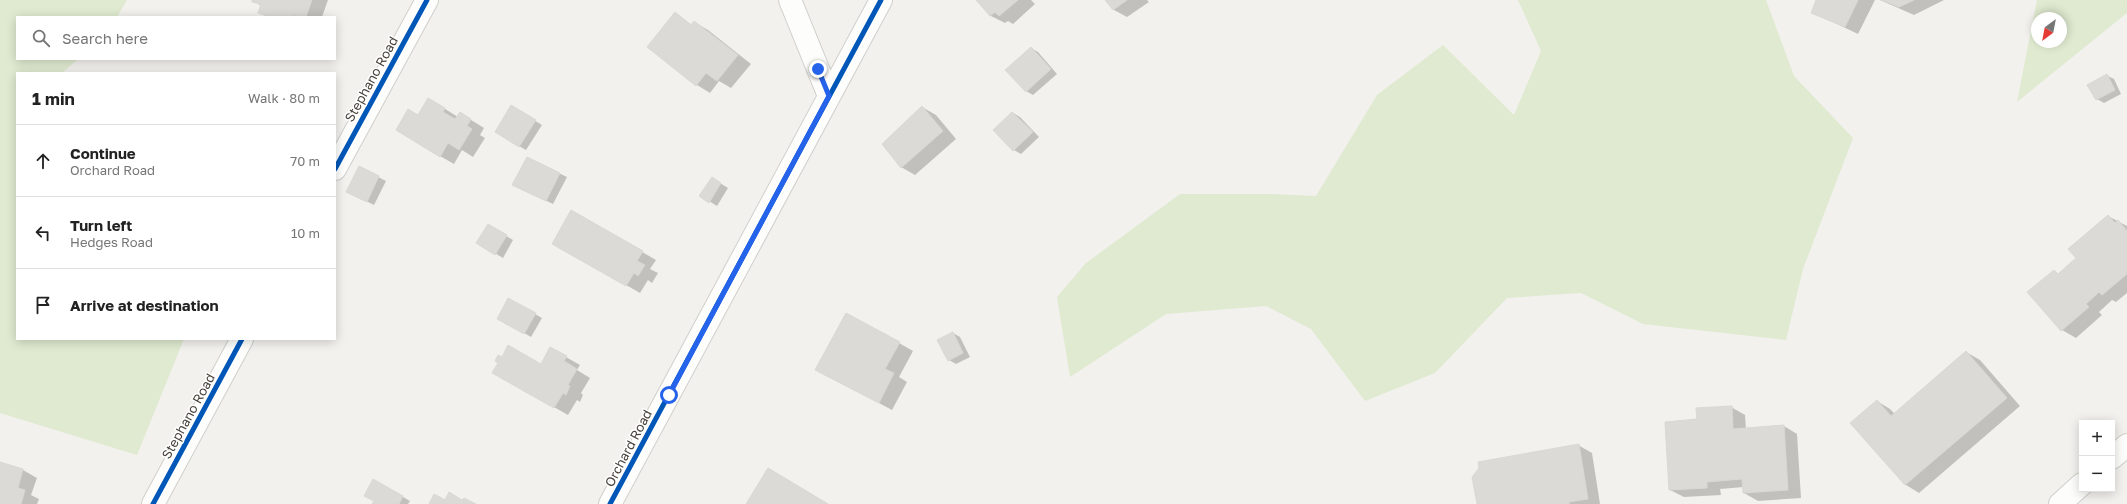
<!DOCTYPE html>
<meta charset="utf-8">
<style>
body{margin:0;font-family:"Golos Text",sans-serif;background:#f2f2f2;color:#222}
.controls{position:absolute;right:12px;bottom:12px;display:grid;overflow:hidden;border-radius:0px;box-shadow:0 2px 10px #0003}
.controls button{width:36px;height:36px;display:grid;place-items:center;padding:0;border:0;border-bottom:1px solid #e0e0e0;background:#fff;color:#222;font:20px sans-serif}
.compass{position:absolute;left:2031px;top:12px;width:36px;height:36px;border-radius:50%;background:#fff;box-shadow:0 2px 10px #0003;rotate:212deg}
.stop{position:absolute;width:12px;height:12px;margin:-9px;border:3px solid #2563eb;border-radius:50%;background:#fff}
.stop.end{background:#2563eb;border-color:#fff;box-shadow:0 1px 4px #0008}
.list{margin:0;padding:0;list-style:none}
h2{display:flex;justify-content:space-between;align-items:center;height:52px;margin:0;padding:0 16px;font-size:17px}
h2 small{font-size:13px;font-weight:400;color:#767676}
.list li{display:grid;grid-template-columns:26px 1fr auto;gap:12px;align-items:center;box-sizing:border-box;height:72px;padding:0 16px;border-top:1px solid #e0e0e0}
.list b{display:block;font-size:15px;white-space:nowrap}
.list p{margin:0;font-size:13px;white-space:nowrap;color:#767676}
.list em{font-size:13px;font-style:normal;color:#767676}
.icon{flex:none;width:22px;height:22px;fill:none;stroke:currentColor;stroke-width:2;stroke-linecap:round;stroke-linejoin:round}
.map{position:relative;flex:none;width:2127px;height:504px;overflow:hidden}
.search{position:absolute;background:#fff;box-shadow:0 2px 10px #0003;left:16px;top:16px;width:320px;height:44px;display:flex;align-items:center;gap:10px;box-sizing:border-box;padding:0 14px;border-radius:0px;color:#767676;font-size:15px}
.panel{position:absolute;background:#fff;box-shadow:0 2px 10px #0003;left:16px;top:72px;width:320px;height:268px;border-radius:0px}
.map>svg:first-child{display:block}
.green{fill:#dfead0;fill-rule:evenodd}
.shadow{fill:#0003}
.building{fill:#dcdad6;stroke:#dad8d3}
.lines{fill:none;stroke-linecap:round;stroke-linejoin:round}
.minor-casing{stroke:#d0cfcb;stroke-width:24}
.minor{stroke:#fdfdfc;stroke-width:22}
.cycleway-casing{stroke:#fff;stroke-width:8}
.cycleway{stroke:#0057b8;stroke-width:5}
.route{stroke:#2563eb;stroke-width:5}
.labels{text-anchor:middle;stroke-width:3;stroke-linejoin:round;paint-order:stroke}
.street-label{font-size:13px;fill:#48423a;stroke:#fff}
</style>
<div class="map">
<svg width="2127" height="504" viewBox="0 0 2127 504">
<rect width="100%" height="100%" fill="#f2f1ed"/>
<path class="green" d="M0,0h127l-10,17h-100v42h61l-16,14h-45v266h167l-47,116 -137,-42z
M1518,0h248l28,76 59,62 -50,131 -17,71 -143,-16 -62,-31 -74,5 -72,75 -70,28 -54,-72 -45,-23 -100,8 -96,63 -13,-80 29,-34 94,-69h92l44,2 61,-101 66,-50 71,70 27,-64z
M2037,0h90v13l-110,89zM2037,18h24v24h-24z"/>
<path class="shadow" d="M253,0h75l-6,17h-55l-8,-5 2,-6z
M978,0h53l4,4 -22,20 -5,-3 -3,2 -14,-7z
M1106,0h41l2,2 -22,15 -13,-7z
M1817,0h58l-17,34 -46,-22z
M1880,0h64l-30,15z
M675,14l17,11 2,-3 14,8 43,34 -20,24 -12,-7 -9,12 -13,-8 -49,-38z
M1031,48l7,4 19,22 -24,21 -7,-4z
M2106,75l8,4 7,15 -17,9 -7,-4z
M442,107l16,10 2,-4 24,15 -4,7 5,3 -12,19 -11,-7 -8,14 -14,-8 -22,-40z
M922,107l14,8 20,24 -41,36 -14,-8z
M519,111l23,14 -16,25 -7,-4z
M1013,113l7,4 19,20 -18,17 -7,-4 -19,-20z
M527,158l40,19 -14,27 -40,-19z
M359,167l27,14 -12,24 -20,-10z
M712,178l16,10 -11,18 -16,-10z
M572,211l84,49 -6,9 8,4 -6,10 -4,-3 -8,13 -87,-50z
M2108,216l19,10v67l-11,9 -4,-2 -13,12 3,3 -26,23 -14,-8 -8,-59 5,3 18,-15z
M488,225l25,15 -10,18 -25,-15z
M509,299l33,19 -11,19 -33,-19z
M953,333l7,4 10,20 -14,7 -7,-4 -10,-19z
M899,343l14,8 -14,26 8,5 -15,28 -62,-33z
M550,348l30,17 -3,5 13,8 -9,15 2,2 -3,7 -3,-2 -9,15 -74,-42 47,-8z
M1966,352l14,8 40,46 -101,87 -13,-8 -54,-62 25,-22 13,8 5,5z
M1731,407l14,8 1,14 38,-3 13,8 4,64 -43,3 -14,-8v-6l-24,2 1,6 -37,2 -14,-7 28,-70z
M1578,445l14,8 8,51h-122z
M0,463l23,7 14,8 -6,17 8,4 -2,5h-37z
M374,480l36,21 -2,3h-35l2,-3z"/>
<path class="building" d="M252,0h60l-6,17 -14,-2v2h-22l-12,-4 3,-9 -9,-2z
M976,0h42l-19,16 -4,-4 -5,4z
M1105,0h22l-14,10z
M1816,0h42l-13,27 -34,-14z
M1882,0h32l-15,7z
M675,12l16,13 3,-4 44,34 -21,26 -11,-8 -10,13 -49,-39z
M1031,47l20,22 -25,23 -21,-22z
M2107,74l8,16 -19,10 -9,-15z
M428,98l17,10 -2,4 12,7 5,-7 11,7 -4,7 5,3 -13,21 -11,-7 -8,14 -44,-27 12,-21 10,6z
M511,105l25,15 -17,27 -24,-15z
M922,106l21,25 -42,37 -19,-24z
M1012,112l21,20 -20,19 -20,-21z
M527,157l33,16 -14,28 -34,-16z
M359,166l20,10 -12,26 -21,-10z
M712,177l9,6 -12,20 -10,-7z
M571,210l72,41 -6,10 8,4 -7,11 -4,-3 -8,13 -74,-42z
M2108,215l7,8 3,-3 9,11v43l-25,21 -3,-3 -13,12 3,3 -28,24 -34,-39 27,-22 4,4 18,-16 -8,-9z
M488,224l19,11 -12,20 -19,-12z
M508,298l28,15 -12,21 -27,-15z
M846,313l54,29 -15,27 9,4 -15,30 -64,-33z
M953,332l10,21 -15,8 -11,-21z
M508,345l33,19 9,-17 17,9 -3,5 13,8 -9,16 2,1 -4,9 -3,-2 -9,15 -62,-35 6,-10 -3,-2 3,-6 4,2z
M1966,351l41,47 -102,87 -55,-62 27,-23 14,16z
M1732,406l1,23 51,-4 4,65 -45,3 -1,-14 -35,3v6l-38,2 -4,-68 32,-3 -1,-11z
M1579,444l9,55 -19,3v2h-92l-5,-27 7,-9 -1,-6z
M0,462l23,7 -5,19 7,2 -4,14h-21z
M768,468l60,36h-82z
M373,479l30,17 -4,8h-27l2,-3 -10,-5z
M449,492l13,8 2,-2 12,6h-47l5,-10 11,6z"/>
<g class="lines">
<g class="minor-casing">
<path id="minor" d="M790,0l39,96
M335,169l92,-169
M2112,458l15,-13
M153,504l89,-165
M610,504l271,-504
M2060,504l22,-20"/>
</g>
<use href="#minor" class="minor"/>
<g class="cycleway-casing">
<path id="cycleway" d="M335,169l92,-169
M153,504l89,-165
M610,504l271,-504"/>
</g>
<use href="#cycleway" class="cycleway"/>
</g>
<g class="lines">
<path class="route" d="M669,395l160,-299 -11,-27"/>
</g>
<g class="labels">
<g class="street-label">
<text transform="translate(371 79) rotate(-61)" y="5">Stephano Road</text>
<text transform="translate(188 416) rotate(-61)" y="5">Stephano Road</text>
<text transform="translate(628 448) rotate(-62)" y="5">Orchard Road</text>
</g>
</g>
</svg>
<div class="controls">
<button>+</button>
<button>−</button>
</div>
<svg class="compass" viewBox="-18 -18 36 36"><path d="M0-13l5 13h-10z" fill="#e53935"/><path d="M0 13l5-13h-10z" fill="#767676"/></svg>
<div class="stop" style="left:669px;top:395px"></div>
<div class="stop end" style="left:818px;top:69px"></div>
<div class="search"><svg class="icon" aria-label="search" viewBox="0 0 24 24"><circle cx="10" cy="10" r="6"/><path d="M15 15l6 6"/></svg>Search here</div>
<section class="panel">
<h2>1 min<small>Walk · 80 m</small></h2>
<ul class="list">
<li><svg class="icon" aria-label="ahead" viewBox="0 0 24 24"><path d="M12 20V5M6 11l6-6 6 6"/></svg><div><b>Continue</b><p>Orchard Road</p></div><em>70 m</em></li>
<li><svg class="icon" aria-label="left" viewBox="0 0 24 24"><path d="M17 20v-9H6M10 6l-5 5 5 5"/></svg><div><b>Turn left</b><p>Hedges Road</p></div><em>10 m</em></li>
<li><svg class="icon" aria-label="arrive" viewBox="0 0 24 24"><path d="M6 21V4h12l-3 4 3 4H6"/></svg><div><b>Arrive at destination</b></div></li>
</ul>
</section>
</div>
